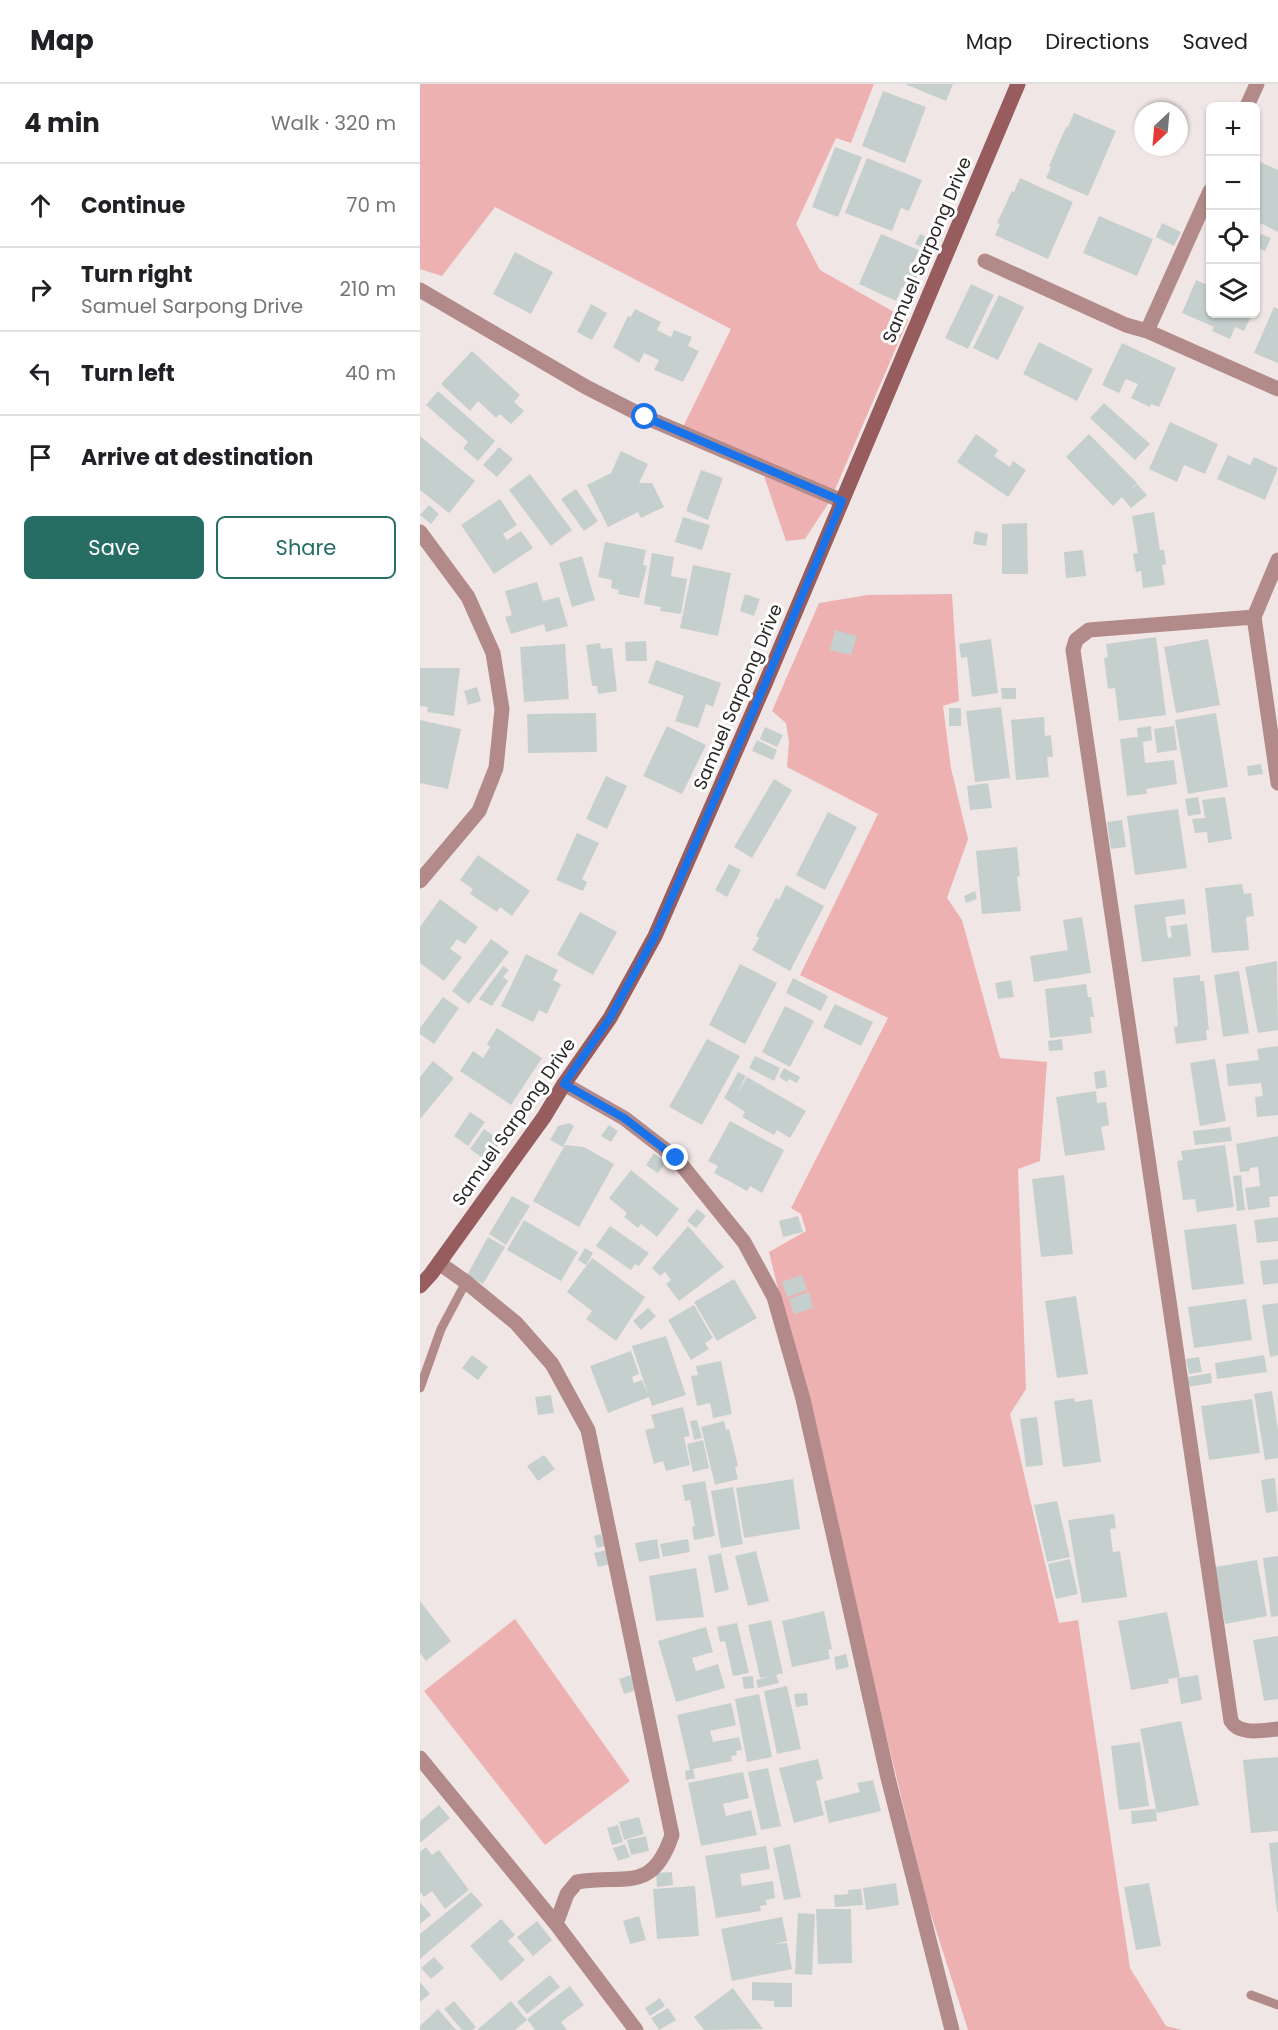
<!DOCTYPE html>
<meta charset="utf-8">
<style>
body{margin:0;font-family:Poppins,sans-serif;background:#f6f6f6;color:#202124}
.controls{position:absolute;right:18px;top:18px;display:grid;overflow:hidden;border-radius:9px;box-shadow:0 2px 4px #0004}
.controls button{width:54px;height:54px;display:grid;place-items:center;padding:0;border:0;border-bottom:2px solid #e0e0e0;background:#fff;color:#202124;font:30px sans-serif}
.compass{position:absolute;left:714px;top:18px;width:54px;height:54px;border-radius:50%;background:#fff;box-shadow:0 2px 4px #0004;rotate:206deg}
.stop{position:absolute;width:18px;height:18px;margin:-14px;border:4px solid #1a73e8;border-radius:50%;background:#fff}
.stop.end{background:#1a73e8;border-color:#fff;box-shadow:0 2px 6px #0008}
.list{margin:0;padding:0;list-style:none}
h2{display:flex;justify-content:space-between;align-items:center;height:78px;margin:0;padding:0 24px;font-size:26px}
h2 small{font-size:20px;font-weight:400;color:#757577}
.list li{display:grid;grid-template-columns:39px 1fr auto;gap:18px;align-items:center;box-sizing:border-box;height:84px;padding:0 24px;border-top:2px solid #e0e0e0}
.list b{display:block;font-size:22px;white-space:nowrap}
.list p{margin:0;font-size:20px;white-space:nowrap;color:#757577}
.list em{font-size:20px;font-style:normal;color:#757577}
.actions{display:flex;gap:12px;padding:18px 24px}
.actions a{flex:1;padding:14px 0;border:2px solid #266d63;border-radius:9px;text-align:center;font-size:21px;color:#266d63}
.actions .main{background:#266d63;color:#fff}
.icon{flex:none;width:33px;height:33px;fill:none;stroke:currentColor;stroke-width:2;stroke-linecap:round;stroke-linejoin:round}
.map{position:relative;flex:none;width:858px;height:1946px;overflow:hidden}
header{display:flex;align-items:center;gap:36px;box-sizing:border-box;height:84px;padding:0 30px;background:#fff;border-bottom:2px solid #e0e0e0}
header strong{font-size:28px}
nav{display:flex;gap:33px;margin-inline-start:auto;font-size:21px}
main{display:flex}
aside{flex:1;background:#fff}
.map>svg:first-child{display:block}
.green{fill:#eeb1b1}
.building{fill:#c5d0ce}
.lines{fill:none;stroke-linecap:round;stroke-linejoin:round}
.lane{stroke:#b38a8a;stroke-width:9}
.street{stroke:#b38a8a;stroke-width:15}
.secondary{stroke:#965c5e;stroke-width:15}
.route{stroke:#1a73e8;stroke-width:8}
.labels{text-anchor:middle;stroke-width:6;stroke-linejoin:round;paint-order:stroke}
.street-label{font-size:18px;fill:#2b2727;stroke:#fff}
</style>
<header>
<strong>Map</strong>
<nav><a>Map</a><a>Directions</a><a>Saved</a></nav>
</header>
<main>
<aside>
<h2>4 min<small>Walk · 320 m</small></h2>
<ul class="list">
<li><svg class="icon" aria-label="ahead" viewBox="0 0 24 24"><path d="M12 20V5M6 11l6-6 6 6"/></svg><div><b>Continue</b></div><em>70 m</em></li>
<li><svg class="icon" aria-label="right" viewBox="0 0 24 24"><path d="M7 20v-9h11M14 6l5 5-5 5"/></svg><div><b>Turn right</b><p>Samuel Sarpong Drive</p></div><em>210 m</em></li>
<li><svg class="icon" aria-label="left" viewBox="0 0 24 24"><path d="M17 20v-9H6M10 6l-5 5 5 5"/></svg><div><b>Turn left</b></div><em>40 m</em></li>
<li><svg class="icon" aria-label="arrive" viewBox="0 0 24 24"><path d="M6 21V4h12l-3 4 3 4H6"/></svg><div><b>Arrive at destination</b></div></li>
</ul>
<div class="actions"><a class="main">Save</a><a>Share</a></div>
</aside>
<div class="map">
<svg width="858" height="1946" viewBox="0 0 858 1946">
<rect width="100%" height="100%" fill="#f1e6e6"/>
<path class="green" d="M0,0h454l-23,59 -15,-5 -40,86 24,46 88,50 -78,181 -25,38 -19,2 -22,-65 -85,-41 52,-106 -236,-122 -53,69 -22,-7z
M532,510l7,107 -16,5 8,62 17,71 -21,59 15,22 38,138 47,4 -7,99 -22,8 8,220 -16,25 49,209 19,-3 52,348 36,58 16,4h-214l-42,-131 -157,-647 37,-21 -5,-17 -10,-6 97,-190 -88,-43 78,-161 -91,-47 2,-25 -3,-19 -14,-12 47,-108 49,-8z
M95,1535l115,162 -85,64 -121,-154z"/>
<path class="building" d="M485,0h48l-7,17z
M463,7l43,16 -21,56 -43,-17z
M654,29l42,18 -28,65 -42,-18 5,-11 -2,-1 17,-39h2z
M415,63l27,10 -24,60 -26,-10z
M447,74l55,22 -13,31 -8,-3 -9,23 -47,-18z
M836,76l22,10v62l-22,-11z
M600,94l53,24 -25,57 -53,-24 5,-11 -3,-1 15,-32 2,1z
M679,132l54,23 -16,37 -54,-23z
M742,139l19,9 -7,14 -18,-9z
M461,150l38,16 -8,17 9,4 -9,20 -9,-4 -6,14 -37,-17z
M500,150l20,9 -4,10 -21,-9z
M841,150l10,4 -6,13 -9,-4z
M95,168l38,20 -22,42 -38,-20z
M776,196l14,6v28h42l-8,17 -9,-4 -5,12 -18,-8 2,-4 -32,-14z
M551,200l23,11 -26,54 -23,-11z
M579,211l25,12 -26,53 -25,-12z
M171,220l16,9 -15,27 -15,-8z
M854,223l4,2v54l-24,-10z
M215,225l26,13 -4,8 14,7 3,-7 18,7 -4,9 11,5 -16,31 -29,-12 5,-10 -15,-7 -5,10 -26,-16 15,-31 3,1z
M619,258l54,27 -16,32 -54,-27z
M702,259l54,25 -17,39 -8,-3 -1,3 -19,-9 7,-14 -12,-5 -7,14 -17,-8z
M52,267l48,44 -6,7 10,9 -13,13 -11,-10 -4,4 -18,-17 -8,10 -29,-27z
M18,307l57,50 -17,20 -15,-13 5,-6 -42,-37z
M684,319l46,41 -15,16 -45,-42z
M750,338l48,22 -13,30 -21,-9 -7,17 -28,-13z
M556,350l22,16 -4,6 16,11 3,-6 13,9 -18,27 -51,-35z
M669,350l48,49 -10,10 10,-9 10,11 -16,13 -9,-11 -9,9 -47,-49z
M0,352l55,45 -26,32 -29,-23z
M79,363l14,12 -16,18 -14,-12z
M201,367l27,13 -9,19h13l12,24 -23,11 -3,-6 -30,15 -21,-42 24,-12z
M808,371l22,10 4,-8 24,11 -13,32 -48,-21z
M281,386l22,8 -15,42 -22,-9z
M110,390l42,56 -21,16 -42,-56z
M156,405l22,32 -14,10 -23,-32z
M80,415l17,26 -14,9 4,6 14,-9 12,17 -39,26 -33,-49z
M9,421l10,9 -8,10 -11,-9z
M734,428l6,38h4l2,14 -4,1 3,20 -22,3 -2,-17 -5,1 -3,-18 5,-1 -6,-37z
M263,433l27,8 -8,25 -27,-8z
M607,439l1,51h-26v-50z
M555,447l13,3 -2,12 -13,-2z
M185,458l41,8 -3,15 4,1 -8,32 -21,-4 1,-4 -8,-2 1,-8 -14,-3z
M663,466l3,26 -20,2 -2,-26z
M232,469l22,4 -3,19 16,3 -6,35 -21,-3 1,-4 -17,-3z
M162,472l13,44 -23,7 -13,-44z
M273,481l38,8 -13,63 -38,-8z
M117,498l6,19 16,-4 9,29 -22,6 -2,-8 -33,10 -6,-17 7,-2 -7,-24z
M325,510l15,5 -6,17 -14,-5z
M415,546l22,6 -6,19 -21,-5z
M736,553l10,78 -47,6 -4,-33 -7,1 -4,-31 4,-1 -2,-13z
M571,555l7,54 -26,4 -5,-40 -6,1 -2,-14z
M788,555l12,66 -44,8 -12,-66z
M226,557l1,20h-21l-1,-19z
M180,559l1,6 11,-1 5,43 -19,3 -1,-8h-5l-6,-41z
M145,560l4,55 -45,3 -4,-55z
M236,576l65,23 -8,24 -7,-3 -8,24 -23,-7 9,-25 -36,-13z
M0,584h40l-6,48 -27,-4 1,-5 -8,-1z
M57,603l4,14 -13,4 -4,-14z
M581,604h15v11h-14z
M581,623l9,71 -35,4 -9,-71z
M529,624h12v18h-12z
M176,629l1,39 -69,1 -1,-39z
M796,629l12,74 -40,7 -13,-74z
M624,633l1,19 6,-1 2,22h-6l2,20 -33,3 -5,-60z
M0,636l41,9 -13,60 -28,-6z
M247,642l39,19 -24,49 -39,-18z
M731,642l1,14 -9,2 2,21 29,-3 3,24 -31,5 1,5 -20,2 -7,-57 18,-2 -1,-9z
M754,642l3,24 -20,3 -3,-24z
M345,643l18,8 -6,12 -17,-8z
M337,656l20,10 -4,10 -21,-9z
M841,680l2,10 -15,2 -1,-10z
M186,692l21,10 -20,43 -21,-10z
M354,695l18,11 -40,68 -18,-11z
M568,699l4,25 -22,2 -3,-24z
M778,713l3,17 -13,2 -3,-17z
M805,713l7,42 -24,4 -1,-11 -12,1 -3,-14 13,-1 -3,-18z
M758,725l9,59 -52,7 -8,-59z
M408,728l29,15 -32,63 -29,-15z
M702,736l4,27 -15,2 -4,-27z
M157,749l22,10 -17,36 5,3 -4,9 -27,-11z
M597,763l3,29 -3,1 4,34 -39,3 -6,-63z
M58,771l52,36 -18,25 -12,-9 -3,5 -27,-18 3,-5 -13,-9z
M309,780l12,6 -14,27 -12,-7z
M822,800l2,10 7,-1 3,23 -8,1 3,33 -37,3 -7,-65z
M366,801l38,21 -34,65 -38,-21 7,-12 -3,-2 20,-38 3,2z
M555,807l2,8 -11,4 -2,-7z
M20,815l38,28 -13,17 -8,-5 -7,10 12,8 -18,24 -24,-18v-36z
M764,815l2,15 -21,3 3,21 4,-1 -2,-11 17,-2 4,32 -49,6 -8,-57z
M160,828l37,20 -24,43 -36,-20z
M662,833l9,56 -57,9 -4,-26 38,-6 -5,-30z
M71,855l18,13 -40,52 -17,-13z
M106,870l32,16 -5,10 8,4 -14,30 -8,-4 -6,12 -32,-16z
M857,877l1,69 -20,3 -13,-66z
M320,880l37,19 -32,61 -36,-19z
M83,882l6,4 -6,7 5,4 -16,25 -13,-7z
M819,887l10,62 -26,4 -9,-62z
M780,891v6h4l5,49h-3l1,10 -31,4 -2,-17 4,-1 -5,-48z
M373,894l35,18 -7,15 -35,-18z
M591,896l3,17 -16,2 -3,-16z
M666,900l2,13h3l3,20h-4l2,16 -42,5 -5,-49z
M23,913l16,11 -25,36 -14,-10v-6z
M415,920l38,18 -12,24 -38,-19z
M365,922l29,15 -24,46 -28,-15z
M77,944l45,30 -31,47 -51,-34 13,-20 10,7 7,-11 -3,-3z
M287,955l33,17 -38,69 -33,-18z
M642,955l1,11 -14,1 -1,-10z
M858,962v69l-21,2 -2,-20 8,-1 -2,-13 -33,3 -2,-22 33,-4 -2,-11z
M335,972l25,12 -6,13 -25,-13z
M795,975l11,62 -26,5 -10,-63z
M13,977l21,17 -34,41v-42z
M364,984l16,9 -3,6 -8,-4 -2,3 -8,-5z
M685,986l2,17 -11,2 -2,-17z
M318,988l8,4 -10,19 11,-18 59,34 -16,27 -13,-8 -3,5 -32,-18 3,-5 -21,-14z
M676,1007l1,12 9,-1 3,23 -8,2 4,23 -40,6 -9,-59z
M50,1028l15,10 -17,24 -14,-10z
M310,1037l54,29 -22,43 -12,-7 -3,5 -33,-18 4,-7 -10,-5z
M149,1039l5,3 -11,21 -13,-7 8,-14z
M189,1041l9,6 -7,11 -10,-6z
M810,1043l2,14 -37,4 -2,-14z
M64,1045l17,12 -14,20 -17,-12z
M858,1052v60l-9,1 1,10 -22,3 -3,-22 15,-2 -2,-19 -8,1v3l-10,1 -4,-28z
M145,1061l19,2 30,17 -35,63 -46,-26z
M805,1061l9,62 -37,5 -2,-13 -12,1 -6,-39 6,-1 -2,-9z
M234,1069l12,9 -8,11 -12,-8z
M211,1086l48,39 -22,28 -16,-13 -3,4 -14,-11 3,-4 -18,-15z
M644,1091l9,79 -32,3 -9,-78z
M821,1091l4,35 -8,1 -4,-35z
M92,1112l18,10 -24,39 -17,-11z
M277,1125l9,7 -10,12 -9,-7z
M378,1132l5,16 -20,5 -4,-16z
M858,1133v24l-21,2 -3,-23z
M104,1136l54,32 -17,29 -54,-31z
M816,1140l8,60 -52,6 -8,-60z
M190,1142l39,27 -10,13 -4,-2 -4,6 -35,-24z
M268,1142l36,41 -45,34 -13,-17 5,-4 -6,-8 -5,4 -8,-8z
M68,1153l17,10 -22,37 -16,-9z
M165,1164l8,5 -7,12 -8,-5z
M172,1174l53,39 -29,44 -30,-22 6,-8 -25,-19z
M858,1175v24l-15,2 -3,-24z
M382,1191l5,15 -20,7 -5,-15z
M314,1195l23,39 -40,23 -23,-39z
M389,1208l4,16 -19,6 -5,-15z
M656,1212l12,78 -31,4 -12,-77z
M826,1215l6,41 -58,8 -6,-41z
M858,1219v52l-8,2 -8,-52z
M274,1221l19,33 -8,5 4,6 -18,11 -23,-40z
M228,1224l8,8 -15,14 -8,-9z
M246,1252l20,59 -34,11 -20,-60z
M211,1267l8,23 -7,3 2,6 8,-3 7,17 -41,16 -18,-47z
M52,1271l16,12 -10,13 -16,-12z
M844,1271l3,17 -50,7 -2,-16z
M779,1273l3,15 -13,2 -3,-15z
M301,1277l11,53 -19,4 -3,-15 -13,3 -6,-30 7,-1 -2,-9z
M791,1289l1,10 -24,4 -1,-10z
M852,1307l6,39v28l-13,2 -11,-66z
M131,1311l3,18 -16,2 -3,-18z
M654,1314l1,4 17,-3 9,63 -38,5 -9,-66z
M832,1315l8,54 -51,7 -8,-54z
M263,1323l7,29 -6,1 6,28 -24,6 -3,-10 -9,3 -9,-34 10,-2 -4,-13z
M617,1333l6,48 -17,2 -6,-48z
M277,1336l5,18 -8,2 -4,-19z
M304,1337l2,9 3,-1 9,37 -3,1 3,12 -23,6 -14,-58z
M283,1356l6,28 -16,4 -6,-28z
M124,1371l11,14 -17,12 -11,-15z
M855,1394l3,33 -12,2 -5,-33z
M373,1395l7,50 -56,9 -8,-50z
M285,1397l10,55 -21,4 -2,-13 3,-1 -5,-26 -5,1 -3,-16z
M313,1403l10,57 -22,4 -10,-57z
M637,1417l13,56 -23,5 -13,-57z
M694,1430l2,14 -6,1 3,23 7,-1 7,46 -45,6 -14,-83z
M181,1450l4,12 -8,2 -3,-12z
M237,1455l3,19 -21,4 -4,-19z
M268,1455l2,13 -27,5 -3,-13z
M186,1466l4,14 -12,3 -4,-14z
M336,1467l13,50 -21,5 -13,-50z
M301,1469l8,37 -14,3 -7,-37z
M858,1472v60l-7,1 -8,-59z
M650,1475l8,35 -22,5 -8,-35z
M837,1476l10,56 -42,8 -10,-57z
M276,1484l8,49 -48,4 -7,-45z
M0,1517l31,40 -25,20 -6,-8z
M404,1527l8,38 -4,1 2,9 -38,8 -10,-46z
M747,1528l13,65 -12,2 1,4 -38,7 -13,-69z
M351,1536l12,53 -7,2 3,8 -21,5 -2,-8 16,-4 -12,2 -12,-53z
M317,1539l12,50 -16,3 -8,-35 -5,1 -3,-15z
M286,1543l7,25 -21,6 4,13 22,-7 7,24 -49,14 -18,-61z
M858,1552v63l-14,2 -11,-61z
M426,1570l3,13 -13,3 -2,-13z
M211,1591l5,15 -12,4 -5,-15z
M778,1591l4,25 -21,4 -4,-26z
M333,1592l1,12 -10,1 -2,-12z
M367,1602l14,63 -24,5 -13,-63z
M387,1609l1,12 -12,2 -2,-13z
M339,1610l13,63 -25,5 -12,-63z
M311,1619l5,22 -26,6 3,11 26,-5 3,13 -6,1 1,4 -6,1 1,5 -39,8 2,9 -9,2 -1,-9 5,-1 -13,-55z
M761,1637l18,84 -42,8 -17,-84z
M720,1658l9,64 -30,4 -8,-64z
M858,1673v74l-27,2 -8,-73z
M398,1675l5,20 -7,2 8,34 -30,8 -15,-55z
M348,1684l13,58 -20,4 -13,-58z
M323,1688l6,26 -26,6 3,12 25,-6 6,25 -56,11 -13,-63z
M453,1696l8,31 -52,12 -5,-22 36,-9 -3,-9z
M19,1721l11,13 -30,25v-22z
M736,1725l1,12 -25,3 -1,-13z
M219,1733l5,17 -20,6 -5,-18z
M198,1741l5,17 -11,3 -5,-17z
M226,1752l3,15 -18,4 -4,-15z
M858,1758v70h-1l-8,-69z
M205,1760l5,13 -12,4 -5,-13z
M370,1760l11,53 -17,3 -11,-52z
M346,1762l4,23 -30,5 2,12 31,-5 2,17 -9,2 1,5 -7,1 1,5 -45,7 -11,-62z
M6,1763l6,8 7,-5 30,40 -24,19 -13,-18 -8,6 -4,-5v-40z
M252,1788l1,13 -16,2 -1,-14z
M476,1799l3,22 -33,5 -3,-22z
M729,1799l12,63 -25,4 -12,-63z
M275,1802l4,50 -42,3 -4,-50z
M441,1805l2,16 -28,2 -1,-12 14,-1v-4z
M51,1808l12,13 -63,54v-25z
M0,1818l11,13 -11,9z
M396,1825h35l1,54 -34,1z
M378,1829l17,1 -3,61 -17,-1z
M219,1832l7,24 -16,4 -7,-23z
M362,1833l5,24 -12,3 12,-1 5,26 -60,12 -11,-52z
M81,1835l14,16 -7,6 17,19 -24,21 -31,-35z
M117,1837l15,19 -19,16 -16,-19z
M14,1873l10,11 -13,11 -10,-11z
M130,1891l10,12 -33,27 -10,-12z
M0,1898l10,12 -10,8z
M332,1898l40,1v24h-18v-6l-22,-1z
M150,1902l14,19 -23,17 6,8h-32l-8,-11z
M313,1904l30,41 -59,1 -10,-13z
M240,1914l5,8 -15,10 -5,-8z
M34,1917l22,26 -4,3h-10l-18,-21z
M91,1917l16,19 -12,10h-38z
M248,1924l8,12 -17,10 -8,-12z
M18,1925l18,21h-36v-4z"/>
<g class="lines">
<path class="lane" d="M0,1304l21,-59 25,-47
M831,1911l27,10"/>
<path class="street" d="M827,22l10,-22
M565,177l141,64 21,6 131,58
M0,206l166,97 59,30 197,84
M727,247l63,-140
M0,448l48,65 25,56 9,56 -6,59 -17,43 -59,70
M858,476l-24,57 24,166
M834,533l-165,13 -13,10 -3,10 158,1071c9,15 32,9 47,8
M144,1000l60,34 52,40 68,84 30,55 29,102 85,379 64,252
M19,1179l27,19 50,41 36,41 36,66 84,405c-20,59 -46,39 -95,47l-10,12 -11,30
M0,1674l136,166 80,106"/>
<path class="secondary" d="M0,1202l11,-12 113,-157 20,-33 46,-66 45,-82 110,-252 253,-600"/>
</g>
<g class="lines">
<path class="route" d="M225,333l197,84 -77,183 -110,252 -45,82 -46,66 60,34 52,40"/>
</g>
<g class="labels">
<g class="street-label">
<text transform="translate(507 166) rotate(-67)" y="6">Samuel Sarpong Drive</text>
<text transform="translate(318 613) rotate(-67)" y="6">Samuel Sarpong Drive</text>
<text transform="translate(94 1038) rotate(-55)" y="6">Samuel Sarpong Drive</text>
</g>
</g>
</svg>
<div class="controls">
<button>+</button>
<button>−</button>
<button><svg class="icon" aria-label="locate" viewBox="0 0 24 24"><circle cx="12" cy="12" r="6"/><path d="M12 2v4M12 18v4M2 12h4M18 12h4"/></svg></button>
<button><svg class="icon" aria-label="layers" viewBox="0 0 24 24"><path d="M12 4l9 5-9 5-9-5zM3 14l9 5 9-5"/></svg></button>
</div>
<svg class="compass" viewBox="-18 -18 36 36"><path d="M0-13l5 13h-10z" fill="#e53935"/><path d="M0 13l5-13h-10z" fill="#757577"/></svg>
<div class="stop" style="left:225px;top:333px"></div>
<div class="stop end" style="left:256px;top:1074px"></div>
</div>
</main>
